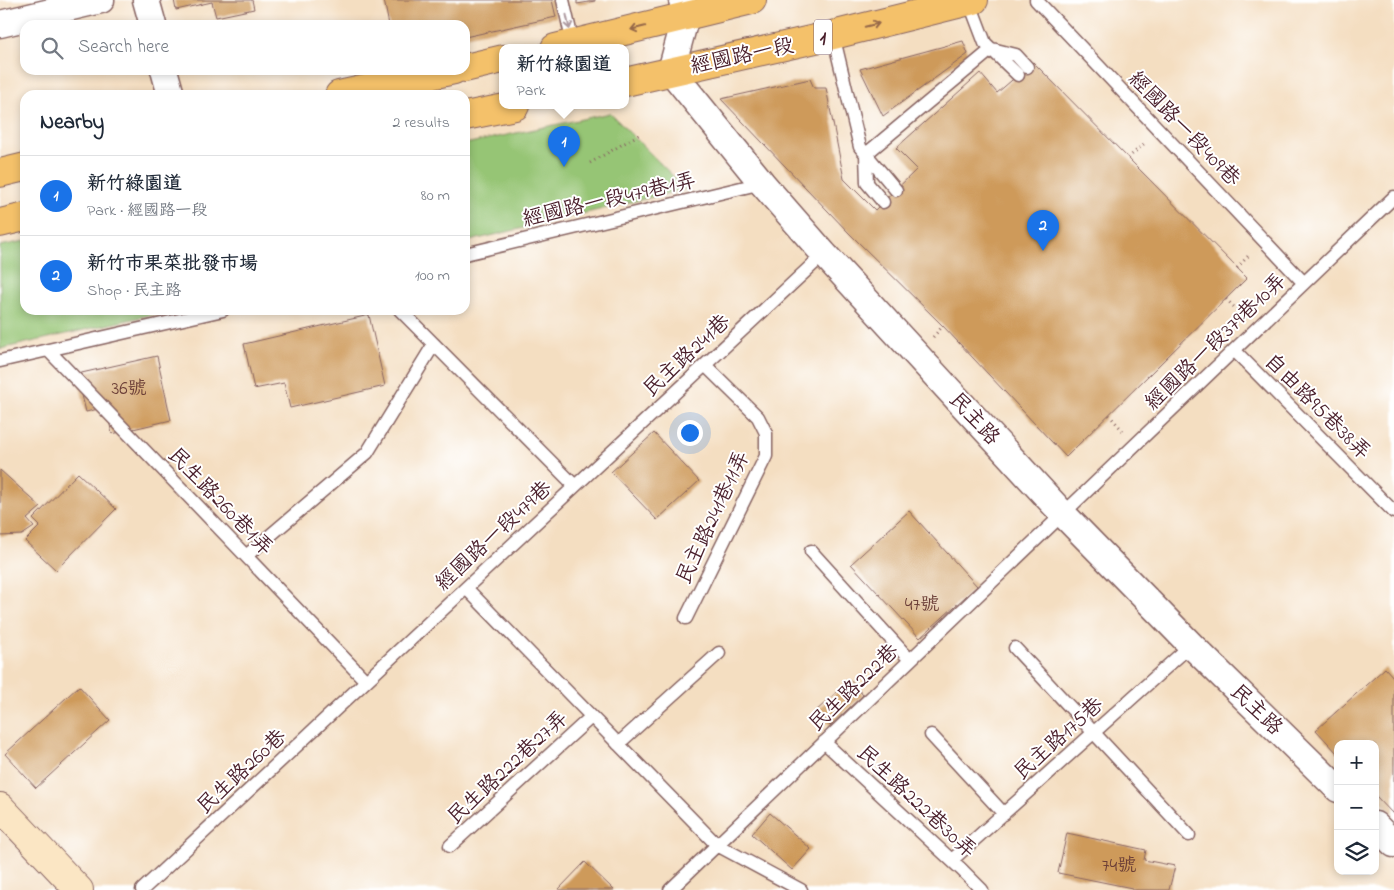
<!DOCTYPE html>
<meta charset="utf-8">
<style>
body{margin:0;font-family:"Indie Flower","LXGW WenKai TC",sans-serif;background:#f6f6f7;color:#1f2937}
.controls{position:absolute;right:15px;bottom:15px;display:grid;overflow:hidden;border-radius:10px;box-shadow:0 2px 8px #0003}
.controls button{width:45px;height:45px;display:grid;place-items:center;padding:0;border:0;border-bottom:1px solid #e0e1e3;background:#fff;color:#1f2937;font:25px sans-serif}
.you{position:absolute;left:689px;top:432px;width:18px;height:18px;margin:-12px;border:4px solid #fff;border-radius:50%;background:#1a73e8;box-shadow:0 0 0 8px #1a73e833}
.badge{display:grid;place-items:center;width:32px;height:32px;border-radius:50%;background:#1a73e8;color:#fff;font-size:16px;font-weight:700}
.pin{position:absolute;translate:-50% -41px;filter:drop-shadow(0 1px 2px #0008)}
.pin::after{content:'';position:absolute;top:26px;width:18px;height:15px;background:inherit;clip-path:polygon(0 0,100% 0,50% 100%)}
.popup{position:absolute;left:499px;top:44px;width:130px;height:65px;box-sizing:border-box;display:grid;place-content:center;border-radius:10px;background:#fff;filter:drop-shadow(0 1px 4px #0005);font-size:16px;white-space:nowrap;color:#747a83}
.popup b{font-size:19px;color:#1f2937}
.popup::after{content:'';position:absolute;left:50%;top:100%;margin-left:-10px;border:10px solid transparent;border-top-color:#fff}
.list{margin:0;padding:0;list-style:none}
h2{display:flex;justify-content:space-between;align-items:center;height:65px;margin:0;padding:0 20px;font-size:21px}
h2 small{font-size:16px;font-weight:400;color:#747a83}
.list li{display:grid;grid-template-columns:32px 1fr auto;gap:15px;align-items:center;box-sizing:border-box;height:80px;padding:0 20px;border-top:1px solid #e0e1e3}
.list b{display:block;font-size:19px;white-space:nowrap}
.list p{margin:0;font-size:16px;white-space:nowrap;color:#747a83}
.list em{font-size:16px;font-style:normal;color:#747a83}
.icon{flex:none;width:28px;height:28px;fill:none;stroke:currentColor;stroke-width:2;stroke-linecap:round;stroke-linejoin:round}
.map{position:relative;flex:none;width:1394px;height:890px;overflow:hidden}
.search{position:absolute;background:#fff;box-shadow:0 2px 8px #0003;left:20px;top:20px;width:450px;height:55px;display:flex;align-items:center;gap:12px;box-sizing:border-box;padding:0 18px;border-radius:15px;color:#747a83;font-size:19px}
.panel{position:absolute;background:#fff;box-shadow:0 2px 8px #0003;left:20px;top:90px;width:450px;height:225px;border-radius:15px}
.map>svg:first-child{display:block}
.green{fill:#96c575;stroke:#707250}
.building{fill:#ce9a5a}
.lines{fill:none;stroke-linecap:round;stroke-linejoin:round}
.lane-casing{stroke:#866260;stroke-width:15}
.street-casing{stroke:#866260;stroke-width:29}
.secondary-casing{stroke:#866260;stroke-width:30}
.primary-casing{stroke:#866260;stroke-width:30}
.path{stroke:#866260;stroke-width:3;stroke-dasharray:1 4;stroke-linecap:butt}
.lane{stroke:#fff;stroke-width:12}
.street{stroke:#fff;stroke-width:26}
.secondary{stroke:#fbe6c4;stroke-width:28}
.primary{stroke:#f4c16b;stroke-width:28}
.oneway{stroke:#ae9aa0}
.oneway2{stroke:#966848}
.labels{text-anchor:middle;stroke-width:4;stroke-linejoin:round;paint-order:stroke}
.number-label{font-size:19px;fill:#6b3e37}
.shield{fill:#fff;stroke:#80626b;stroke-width:1}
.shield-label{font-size:20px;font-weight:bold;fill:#4a1f2b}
.street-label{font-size:21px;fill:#4a1f2b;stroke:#fff}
</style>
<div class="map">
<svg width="1394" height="890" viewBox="0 0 1394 890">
<rect width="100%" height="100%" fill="#fff"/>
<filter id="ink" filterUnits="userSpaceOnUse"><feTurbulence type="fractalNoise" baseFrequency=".02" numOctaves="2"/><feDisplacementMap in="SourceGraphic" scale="10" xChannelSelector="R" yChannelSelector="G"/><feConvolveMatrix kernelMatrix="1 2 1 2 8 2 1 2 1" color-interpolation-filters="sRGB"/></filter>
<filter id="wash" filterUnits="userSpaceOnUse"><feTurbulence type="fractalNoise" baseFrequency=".0096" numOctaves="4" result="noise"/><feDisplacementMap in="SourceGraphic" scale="20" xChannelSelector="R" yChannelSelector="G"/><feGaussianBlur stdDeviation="1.12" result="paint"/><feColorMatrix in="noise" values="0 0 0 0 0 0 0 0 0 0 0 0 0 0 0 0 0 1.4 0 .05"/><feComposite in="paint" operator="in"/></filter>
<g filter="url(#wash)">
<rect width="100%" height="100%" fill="#f4dec1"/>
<path class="green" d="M610,113l76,76 -221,53v-98z
M25,241v69h147l-172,39v-103z"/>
<g id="blocks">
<path class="building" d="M174,0h78l2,9 -38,8 -4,-15 -36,8z
M384,0h168l4,17 -91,20v-12h-76z
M577,0h18v1l-18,3z
M963,41l5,13 -85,62 -23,-47z
M1033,62l214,216 -181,179 -123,-131 -94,-93 -128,-134 89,-20 4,9h12l18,91 31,31 42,-41 -21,-21 84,-75 17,20z
M369,315l16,71 -95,22 -6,-25 -30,6 -10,-45z
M157,356l14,64 -59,14 -6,-27 -20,5 -9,-38z
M654,433l45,48 -42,39 -46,-48z
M0,470l41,37 -14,12 7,8 -12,8 -22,1z
M78,473l38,36 -60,61 -31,-29 15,-15 -7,-7z
M909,511l68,75 -57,52 -69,-74z
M1385,668l9,10v135l-1,1 -18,-19v-51h-37v10l-22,-24z
M850,680l13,15 -33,31 -14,-15z
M79,686l31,34 -74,68 -31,-34z
M770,813l41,36 -19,21 -40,-36z
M1067,833l79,17 -2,10 31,6 -6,24h-37v-2l-74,-15z
M585,862l29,28h-56z"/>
</g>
</g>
<g filter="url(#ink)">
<use href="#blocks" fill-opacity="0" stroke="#866260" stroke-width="1"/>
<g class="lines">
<g class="lane-casing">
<path id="lane" d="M563,0l10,44
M1036,0l268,283
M969,1l16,42 33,32
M833,35l27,112 36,43
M883,202l-16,-19 -1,-29 126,-105 24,6 11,12
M465,254l297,-71
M400,310l175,176
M48,350l318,331
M1234,350l160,162
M0,361l223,-51
M811,551l99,109
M246,556l121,-103 67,-109
M466,588l251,257 84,45
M686,618l80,-162v-23l-8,-16 -53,-52
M1015,648l174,187
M931,735l73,79
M824,742l137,127 21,21
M618,744l101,-91
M450,846l141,-129
M952,860l239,-215
M142,890l682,-636
M670,890l724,-693"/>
</g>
<g class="street-casing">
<path id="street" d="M146,0l7,25
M682,0l4,16 -15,55 91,112 62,71 239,260 128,131 147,144
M0,24l101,-24
M164,70l7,25
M1375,825l19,19"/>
</g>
<g class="secondary-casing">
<path id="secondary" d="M0,807l79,83"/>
</g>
<g class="primary-casing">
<path id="primary" d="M555,48l197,-48
M465,68l38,-9
M625,82l208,-47 141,-35
M339,95l115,-25
M465,116l50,-10
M0,173l25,-6
M0,223l25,-6"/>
</g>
<path class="path" d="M1128,158l18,-16
M590,163l50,-29
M1237,268l13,-14
M1226,299l17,17
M933,337l10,-11
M1109,415l14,16"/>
<use href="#lane" class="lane"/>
<use href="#street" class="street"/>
<use href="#secondary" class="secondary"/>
<use href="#primary" class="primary"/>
</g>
<defs><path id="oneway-shaft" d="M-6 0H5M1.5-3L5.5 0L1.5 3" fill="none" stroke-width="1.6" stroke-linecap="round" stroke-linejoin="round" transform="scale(1.25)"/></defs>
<use class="oneway" href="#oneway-shaft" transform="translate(568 22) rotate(78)"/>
<g class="oneway2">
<use href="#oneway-shaft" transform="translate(872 25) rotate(-14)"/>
<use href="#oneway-shaft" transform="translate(638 28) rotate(166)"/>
</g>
</g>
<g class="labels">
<g class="number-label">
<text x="129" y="394">36號</text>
<text x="922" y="610">47號</text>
<text x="1119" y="871">74號</text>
</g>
<rect class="shield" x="814" y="19.5" width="18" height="35" rx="4"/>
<g class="shield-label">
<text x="823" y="44">1</text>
</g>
<g class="street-label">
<text transform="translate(742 55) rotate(-12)" y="7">經國路一段</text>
<text transform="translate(1185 128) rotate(46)" y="7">經國路一段409巷</text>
<text transform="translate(609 199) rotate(-13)" y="7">經國路一段479巷1弄</text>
<text transform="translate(1215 341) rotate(-44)" y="7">經國路一段379巷10弄</text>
<text transform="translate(686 355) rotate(-43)" y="7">民主路241巷</text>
<text transform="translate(1318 406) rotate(45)" y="7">自由路95巷38弄</text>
<text transform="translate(975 418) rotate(47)" y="7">民主路</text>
<text transform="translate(221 501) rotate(46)" y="7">民生路260巷1弄</text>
<text transform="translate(712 517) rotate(-65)" y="7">民主路241巷11弄</text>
<text transform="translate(493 535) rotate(-43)" y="7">經國路一段479巷</text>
<text transform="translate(853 687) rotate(-44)" y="7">民生路222巷</text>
<text transform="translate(1257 709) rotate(44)" y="7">民主路</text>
<text transform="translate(1058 738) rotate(-42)" y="7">民主路175巷</text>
<text transform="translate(507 767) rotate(-43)" y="7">民生路222巷27弄</text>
<text transform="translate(241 771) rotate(-43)" y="7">民生路260巷</text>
<text transform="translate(917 801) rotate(43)" y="7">民生路222巷30弄</text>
</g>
</g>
</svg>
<div class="controls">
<button>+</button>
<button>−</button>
<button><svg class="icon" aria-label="layers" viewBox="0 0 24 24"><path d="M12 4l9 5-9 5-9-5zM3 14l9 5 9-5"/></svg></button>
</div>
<div class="you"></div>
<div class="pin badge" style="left:564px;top:167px">1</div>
<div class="popup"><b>新竹綠園道</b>Park</div>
<div class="pin badge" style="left:1043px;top:251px">2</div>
<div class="search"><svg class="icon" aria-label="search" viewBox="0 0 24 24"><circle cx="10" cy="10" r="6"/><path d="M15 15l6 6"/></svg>Search here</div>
<section class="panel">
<h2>Nearby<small>2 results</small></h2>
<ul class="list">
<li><span class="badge">1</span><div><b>新竹綠園道</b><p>Park · 經國路一段</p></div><em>80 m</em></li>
<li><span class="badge">2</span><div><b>新竹市果菜批發市場</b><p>Shop · 民主路</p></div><em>100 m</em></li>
</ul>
</section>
</div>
